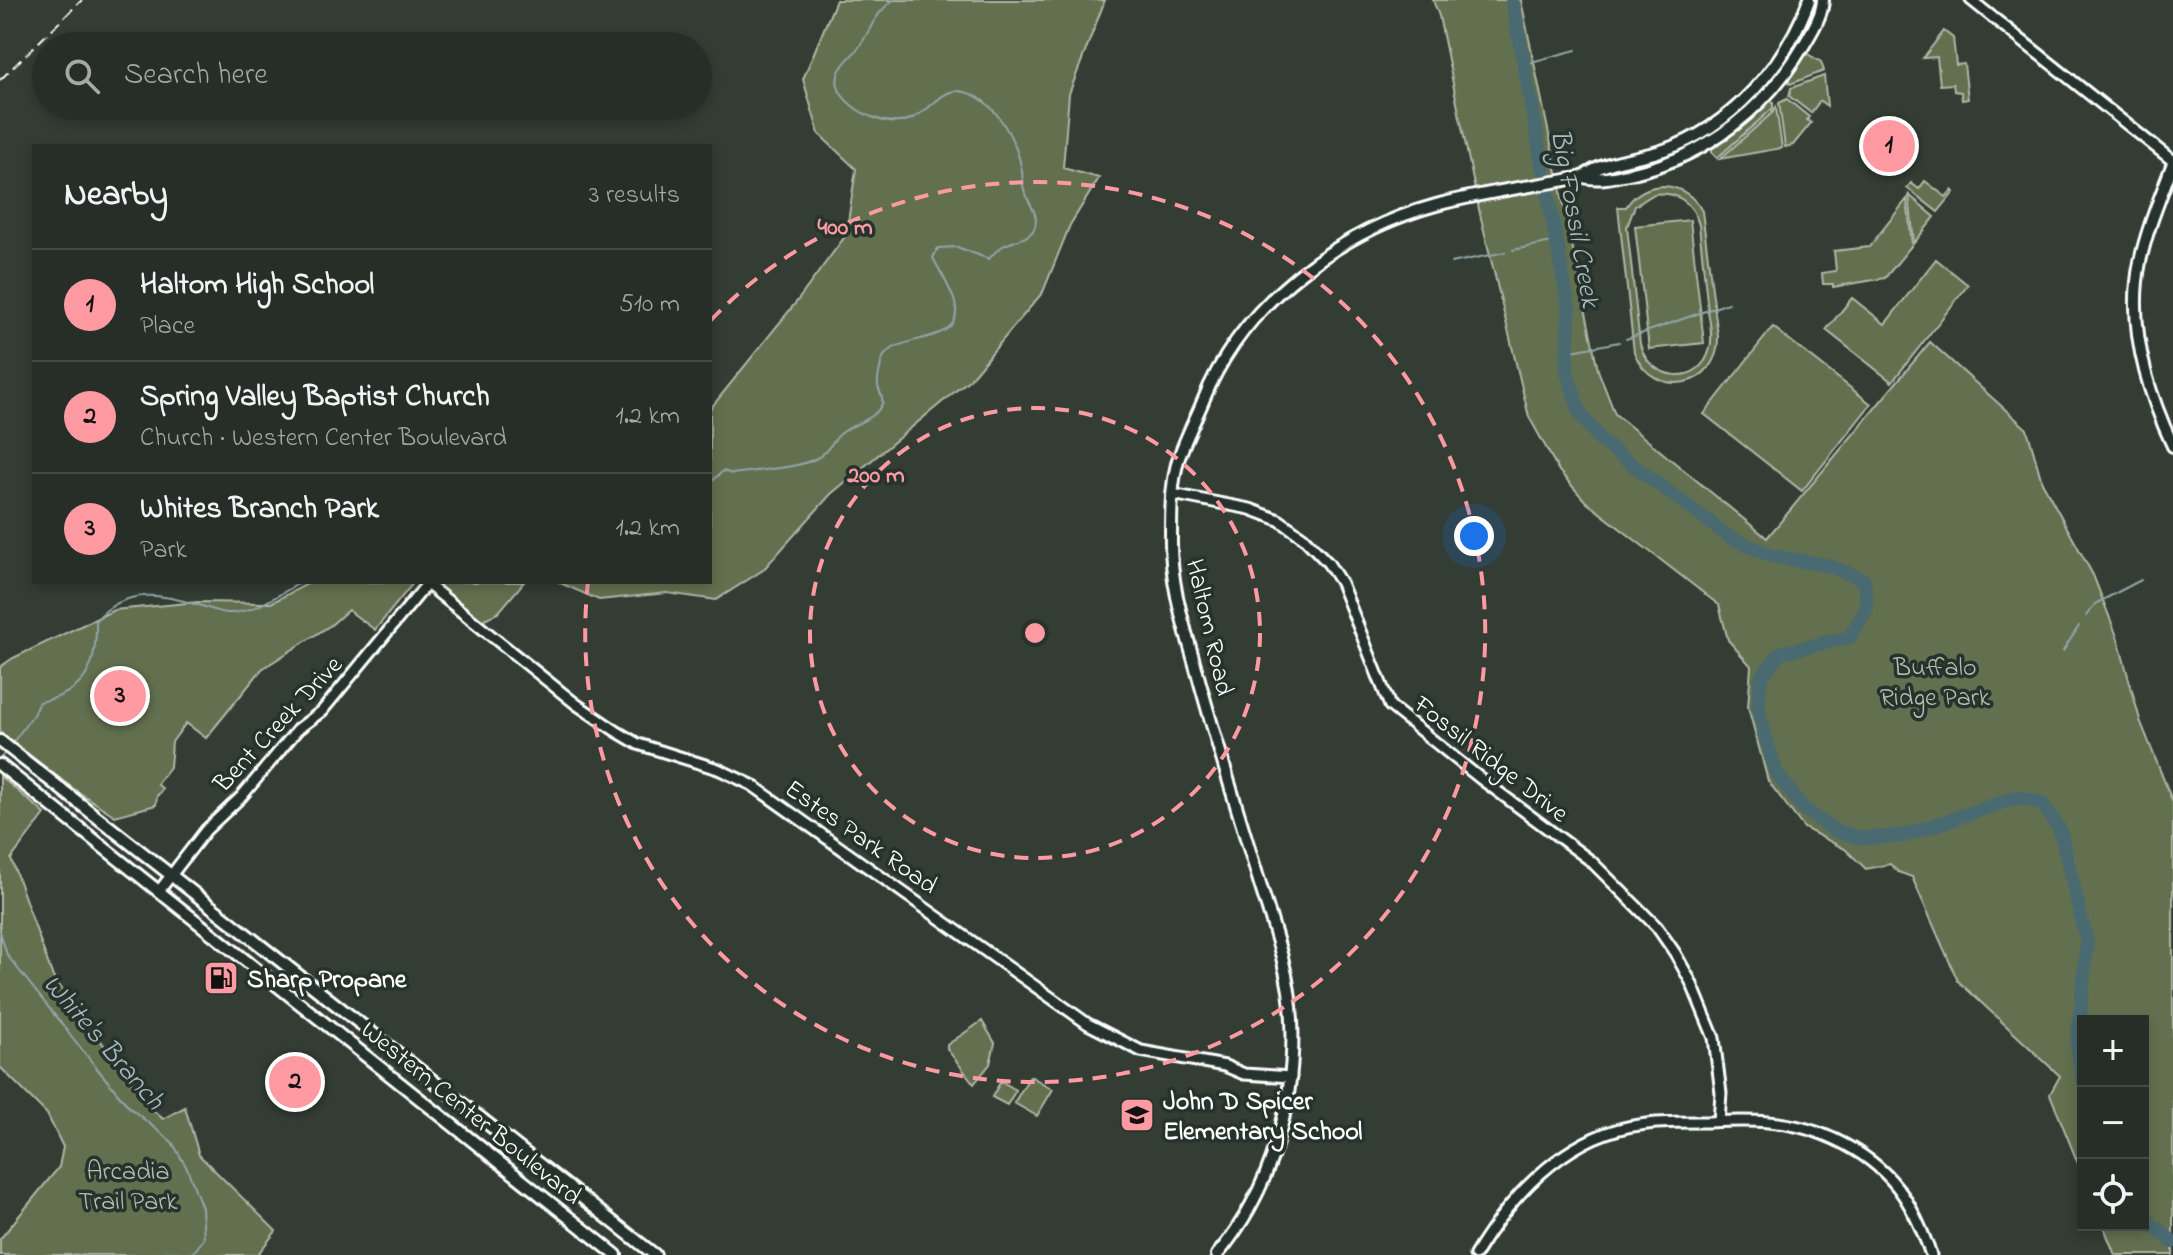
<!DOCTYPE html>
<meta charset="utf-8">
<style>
body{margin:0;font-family:"Indie Flower",sans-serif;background:#323a33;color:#f1f3f6}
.controls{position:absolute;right:24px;bottom:24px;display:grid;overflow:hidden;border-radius:0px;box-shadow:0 4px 12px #0003}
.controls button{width:72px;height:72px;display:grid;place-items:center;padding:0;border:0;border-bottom:2px solid #424a44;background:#262e27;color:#f1f3f6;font:40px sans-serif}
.you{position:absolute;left:1474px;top:536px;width:28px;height:28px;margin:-20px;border:6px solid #fff;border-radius:50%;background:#1a73e8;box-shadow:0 0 0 12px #1a73e833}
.badge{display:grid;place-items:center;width:52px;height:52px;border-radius:50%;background:#ff9aa2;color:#111;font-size:26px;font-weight:700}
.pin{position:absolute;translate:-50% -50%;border:4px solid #fff;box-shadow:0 2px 8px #0006}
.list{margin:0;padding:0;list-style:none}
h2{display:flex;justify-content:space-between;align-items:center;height:104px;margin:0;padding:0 32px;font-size:34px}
h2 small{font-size:26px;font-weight:400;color:#a4a8a7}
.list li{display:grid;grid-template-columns:52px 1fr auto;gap:24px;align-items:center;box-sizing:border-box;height:112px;padding:0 32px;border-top:2px solid #424a44}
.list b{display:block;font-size:30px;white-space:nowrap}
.list p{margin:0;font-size:26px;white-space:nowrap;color:#a4a8a7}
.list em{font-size:26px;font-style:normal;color:#a4a8a7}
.icon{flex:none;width:44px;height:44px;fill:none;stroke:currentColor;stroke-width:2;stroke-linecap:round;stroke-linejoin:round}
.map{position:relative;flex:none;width:2173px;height:1255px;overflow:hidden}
.search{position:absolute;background:#262e27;box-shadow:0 4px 12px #0003;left:32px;top:32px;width:680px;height:88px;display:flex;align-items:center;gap:20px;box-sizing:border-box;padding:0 28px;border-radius:44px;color:#a4a8a7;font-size:30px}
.panel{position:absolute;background:#262e27;box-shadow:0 4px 12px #0003;left:32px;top:144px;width:680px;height:440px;border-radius:0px}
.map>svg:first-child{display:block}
.green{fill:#636f50;stroke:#b1b7a8;stroke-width:2;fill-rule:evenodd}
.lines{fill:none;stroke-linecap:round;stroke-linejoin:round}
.stream{stroke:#92a6a9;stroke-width:2}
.river{stroke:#496a70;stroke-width:14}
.tertiary-casing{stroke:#fff;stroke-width:15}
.secondary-casing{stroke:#fff;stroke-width:16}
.tertiary{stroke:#26332d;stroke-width:9}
.secondary{stroke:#26332d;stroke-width:10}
.rail{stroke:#fff;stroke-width:2;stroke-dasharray:12 6;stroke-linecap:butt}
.ring{fill:none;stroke:#ff9aa2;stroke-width:4;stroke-dasharray:14 10}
.labels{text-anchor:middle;stroke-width:7;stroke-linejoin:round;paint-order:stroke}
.street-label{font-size:26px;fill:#fff;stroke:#26332d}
.park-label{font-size:26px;fill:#b9beb0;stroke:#26332d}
.poi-label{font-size:26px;font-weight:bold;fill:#fff;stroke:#26332d;text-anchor:start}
.water-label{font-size:28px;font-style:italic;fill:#adbcbf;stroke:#26332d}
.centre{fill:#ff9aa2;stroke:#26332d;stroke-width:4}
.ring-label{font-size:24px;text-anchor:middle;font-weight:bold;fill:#ff9aa2;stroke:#26332d;stroke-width:7;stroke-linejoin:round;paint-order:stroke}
</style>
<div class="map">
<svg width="2173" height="1255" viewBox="0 0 2173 1255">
<rect width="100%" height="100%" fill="#333d34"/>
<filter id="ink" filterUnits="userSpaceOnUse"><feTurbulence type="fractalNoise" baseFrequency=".0125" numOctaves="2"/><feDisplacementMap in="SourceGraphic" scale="16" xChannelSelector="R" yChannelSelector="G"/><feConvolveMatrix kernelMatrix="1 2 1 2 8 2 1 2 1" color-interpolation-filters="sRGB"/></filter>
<g filter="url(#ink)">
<path class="green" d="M836,0h269l-36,94 -6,74 36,10 -29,47 -27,67 -73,87 -139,115 -68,76 -47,30 -49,-7 -68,7 -41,-18h152v-173l88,-109 48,-65 10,-66 -37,-35 -16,-55z
M1433,0h88l77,370 17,44 152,124 163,-196 97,87 15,53 51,93 25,64 22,81 33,83v452h-58l-12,-30h40v-204h-60v155l-33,-82 10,-18 -102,-95 -46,-104 -14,-5 -8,-8 -24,5 -21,-20 -41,-21 -36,-47 -20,-74 3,-41 -23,-26 -9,-35 -133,-103 -27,-31 -30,-54 -49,-203 -41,-198z
M1944,31l9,7 3,27 8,-1 4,35 -6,1 -1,-8 -7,-1 -1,-7 -13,1 -3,-28 -14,1z
M1806,53l15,9 3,9 -34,13 -4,-6z
M1824,76l3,30 -7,-5 -9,12 -22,-17 2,-8z
M1768,99l5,3v6l-56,50 -5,-5v-7l4,-4z
M1787,99l22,18 -2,3 4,3 -18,22 -8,2 -6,-44z
M1776,107l6,41 -62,11 53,-47z
M1925,181l21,16 6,-7 2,2 -16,20 -31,-24 4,-5 8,6z
M1665,186c17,2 29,10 37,25l16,125c2,53 -65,65 -84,16l-16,-145h8c9,-14 22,-21 39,-21zM1654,194c22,-3 39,8 45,31 3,28 6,57 9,86 2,12 5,26 2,37 -9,40 -62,33 -70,-4l-13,-117 8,-21z
M1909,195l26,22 -21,26z
M1907,199l5,46 -27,33 -52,9v-3h-10l-1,-11 14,-2 -2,-20 35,-4z
M1690,220l14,123 -55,6 -14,-123z
M1936,259l32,26 -76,97 -66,-52 26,-32 33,26z
M1773,327l98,77 -69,87 -98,-77z
M311,582h103l-39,48 -27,-20 -17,15 -69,44 -56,69 -20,-15 -14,19 -2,25 -13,17 6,5 -6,7 -1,9 -41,11 -44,-29 -71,-55v-65l13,-9 101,-48 84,-8 73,1z
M433,582h91l-26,31 -16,7z
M0,776l45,38 -34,45 42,118 99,132 11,10 22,-12 14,48 77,76 -19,24h-257v-16l59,-72 4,-20 -16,-33 -47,-47z
M982,1021l13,22 -5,21 -16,20 -27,-35v-4z
M1030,1076l23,13 -16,27 -23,-13z
M1001,1081l15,9 -9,15 -15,-8z"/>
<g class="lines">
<path class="stream" d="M1524,64l52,-14
M1513,250l44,-9
M1451,263l54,-11
M1626,339l102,-36
M1567,352l52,-10
M710,483l13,-12 9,3c23,-4 65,-5 85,-16 12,-6 16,-20 26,-26 13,-10 31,-11 39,-28 2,-7 -3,-12 -4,-18 -1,-6 3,-25 6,-30 16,-24 88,-10 69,-59 -5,-13 -13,-26 -20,-39l5,-10 19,-1 32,12c4,-5 9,-10 14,-13 9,-5 26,-7 31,-17 7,-15 -7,-26 -10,-40 -2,-5 -1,-12 -2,-18 -5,-30 -29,-78 -64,-80 -24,-2 -37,44 -81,28 -18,-6 -47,-24 -38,-47 5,-11 16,-18 22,-28 12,-19 14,-30 32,-44
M2086,616l9,-12 46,-24
M2063,651l16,-25
M11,745l22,-30 6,-13c49,-9 58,-37 57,-82 29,-32 63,-27 102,-15 9,2 21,8 30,8 25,1 52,-20 74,-31
M0,759l7,-9
M0,932l7,23 88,111 35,42 42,34 15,26 15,40 2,31 -12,15 -19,-2 -35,3"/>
<path class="river" d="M1512,0l57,309 -2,63 13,41 21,28 128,96 43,19 58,10 34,14 3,28 -17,29 -70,16 -19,25 -3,32 18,62 28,37 30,21 26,8 43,-2 115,-39 24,6 18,27 27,113 -10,102 6,34
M2143,1217l30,25"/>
<g class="tertiary-casing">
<path id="tertiary" d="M1971,0l202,161
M1172,494l78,15 29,11 24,17 25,26 13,20 49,123 91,73 110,82 66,66 18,26 16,29 23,56 7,55 -2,28
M159,891l47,-61 36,-34 56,-67 24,-18 105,-127 149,120 40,27 22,13 80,25 34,16 336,239 53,27 84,15 19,8 47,3
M1475,1255c29,-48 67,-93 119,-117 36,-17 75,-16 113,-16 21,-1 41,-2 61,0 51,4 106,30 135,73 12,18 21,40 28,60"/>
</g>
<g class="secondary-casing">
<path id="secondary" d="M2173,163c-12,33 -26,65 -33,99 -13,63 6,127 33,184
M1583,177c22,-17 54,-18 81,-27 66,-22 122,-85 145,-150
M0,741l655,514
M0,765l616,490
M1217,1255c54,-64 79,-152 75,-235 -2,-47 -19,-94 -33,-139 -21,-70 -43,-139 -62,-209 -12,-44 -27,-87 -26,-134 0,-24 0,-50 6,-74 6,-22 18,-43 26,-63 39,-97 134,-169 233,-196 48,-13 98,-19 147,-28 19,4 35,-1 54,-5 71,-17 130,-65 167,-127 8,-14 18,-29 19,-45"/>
</g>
<use href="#tertiary" class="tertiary"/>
<use href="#secondary" class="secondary"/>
<path class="rail" d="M0,80l82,-80"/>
</g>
</g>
<g class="ring">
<circle cx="1035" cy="633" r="225"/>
<path d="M711 320A450 450 0 1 1 588 582"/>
</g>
<defs>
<g id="fuel-square" transform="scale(1.8)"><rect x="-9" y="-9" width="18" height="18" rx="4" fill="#ff9aa2" stroke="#26332d"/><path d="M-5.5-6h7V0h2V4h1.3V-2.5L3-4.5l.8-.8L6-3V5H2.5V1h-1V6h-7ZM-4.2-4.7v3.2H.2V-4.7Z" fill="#111"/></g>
<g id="school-square" transform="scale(1.8)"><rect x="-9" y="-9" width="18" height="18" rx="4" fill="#ff9aa2" stroke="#26332d"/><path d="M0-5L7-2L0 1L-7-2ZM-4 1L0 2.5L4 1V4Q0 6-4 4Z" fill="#111"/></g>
</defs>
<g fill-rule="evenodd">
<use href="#fuel-square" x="221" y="978"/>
<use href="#school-square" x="1137" y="1115"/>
</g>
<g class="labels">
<g class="street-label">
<text transform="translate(1211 627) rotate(77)" y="9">Haltom Road</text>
<text transform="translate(277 723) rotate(-47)" y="9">Bent Creek Drive</text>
<text transform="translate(1492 758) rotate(38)" y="9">Fossil Ridge Drive</text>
<text transform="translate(862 836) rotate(35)" y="9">Estes Park Road</text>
<text transform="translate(472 1112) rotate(39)" y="9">Western Center Boulevard</text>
</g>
<g class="park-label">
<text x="1935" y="675">Buffalo<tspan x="1935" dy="30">Ridge Park</tspan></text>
<text x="128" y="1179">Arcadia<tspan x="128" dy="30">Trail Park</tspan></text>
</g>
<g class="poi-label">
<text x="247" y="987">Sharp Propane</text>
<text x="1163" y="1109">John D Spicer<tspan x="1163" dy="30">Elementary School</tspan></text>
</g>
<g class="water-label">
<text transform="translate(1577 218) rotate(80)" y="10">Big Fossil Creek</text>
<text transform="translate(105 1041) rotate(49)" y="10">White's Branch</text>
</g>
</g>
<circle cx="1035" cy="633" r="12" class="centre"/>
<g class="ring-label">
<text x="845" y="234">400 m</text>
<text x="876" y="482">200 m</text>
</g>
</svg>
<div class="controls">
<button>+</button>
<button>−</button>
<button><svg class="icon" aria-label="locate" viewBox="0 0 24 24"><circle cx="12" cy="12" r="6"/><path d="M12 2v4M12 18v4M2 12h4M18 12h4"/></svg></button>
</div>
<div class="you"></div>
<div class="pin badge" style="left:1889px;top:146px">1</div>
<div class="pin badge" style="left:295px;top:1082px">2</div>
<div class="pin badge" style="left:120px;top:696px">3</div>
<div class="search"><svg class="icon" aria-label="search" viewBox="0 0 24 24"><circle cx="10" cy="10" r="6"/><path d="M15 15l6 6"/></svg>Search here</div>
<section class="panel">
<h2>Nearby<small>3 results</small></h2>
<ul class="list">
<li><span class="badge">1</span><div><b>Haltom High School</b><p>Place</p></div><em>510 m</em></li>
<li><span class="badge">2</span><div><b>Spring Valley Baptist Church</b><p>Church · Western Center Boulevard</p></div><em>1.2 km</em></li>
<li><span class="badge">3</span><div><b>Whites Branch Park</b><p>Park</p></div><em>1.2 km</em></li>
</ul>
</section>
</div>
